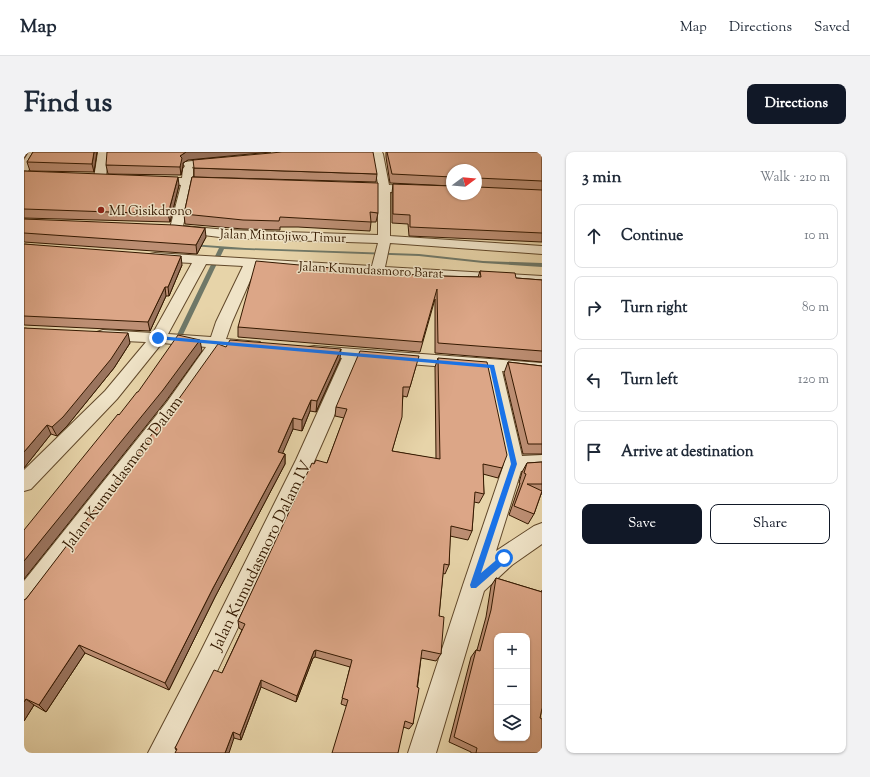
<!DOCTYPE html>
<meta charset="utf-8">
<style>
body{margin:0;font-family:"Sorts Mill Goudy",serif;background:#f2f2f3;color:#1f2937}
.controls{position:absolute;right:12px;bottom:12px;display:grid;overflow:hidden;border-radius:8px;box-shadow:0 1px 3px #0004}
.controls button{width:36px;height:36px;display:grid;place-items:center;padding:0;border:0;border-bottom:1px solid #e0e1e3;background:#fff;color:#1f2937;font:20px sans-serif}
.compass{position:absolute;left:422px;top:12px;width:36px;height:36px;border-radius:50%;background:#fff;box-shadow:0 1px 3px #0004;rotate:74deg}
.stop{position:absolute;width:12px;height:12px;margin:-9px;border:3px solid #1a73e8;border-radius:50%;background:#fff}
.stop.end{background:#1a73e8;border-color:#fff;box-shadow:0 1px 4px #0008}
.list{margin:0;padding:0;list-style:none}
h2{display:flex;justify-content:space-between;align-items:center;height:52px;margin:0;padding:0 16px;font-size:17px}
h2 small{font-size:13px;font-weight:400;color:#747a83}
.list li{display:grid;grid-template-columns:26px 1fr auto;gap:12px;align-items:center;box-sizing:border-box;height:64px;margin:0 8px 8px;padding:0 8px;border:1px solid #e0e1e3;border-radius:8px}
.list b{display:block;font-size:15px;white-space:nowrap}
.list em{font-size:13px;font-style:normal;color:#747a83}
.actions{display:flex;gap:8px;padding:12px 16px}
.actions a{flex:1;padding:9px 0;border:1px solid #111827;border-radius:8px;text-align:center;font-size:14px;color:#111827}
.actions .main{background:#111827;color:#fff}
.icon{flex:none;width:22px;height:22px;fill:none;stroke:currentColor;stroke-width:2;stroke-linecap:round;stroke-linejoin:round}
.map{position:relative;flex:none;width:518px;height:601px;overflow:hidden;border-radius:8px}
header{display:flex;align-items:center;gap:24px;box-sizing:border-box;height:56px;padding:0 20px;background:#fff;border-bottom:1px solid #e0e1e3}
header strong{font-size:19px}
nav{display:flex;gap:22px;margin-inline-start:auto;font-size:14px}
.intro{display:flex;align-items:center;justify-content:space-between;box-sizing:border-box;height:96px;padding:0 24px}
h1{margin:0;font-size:28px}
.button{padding:10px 18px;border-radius:8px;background:#111827;color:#fff;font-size:14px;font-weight:700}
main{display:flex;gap:24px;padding:0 24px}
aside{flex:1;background:#fff;border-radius:8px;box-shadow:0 1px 3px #0004}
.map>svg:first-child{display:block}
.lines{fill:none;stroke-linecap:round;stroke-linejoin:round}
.stream{fill:#6f7868;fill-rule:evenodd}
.minor-casing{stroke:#61482a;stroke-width:2}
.minor{fill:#efe3c7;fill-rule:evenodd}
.wall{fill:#bd8f74;stroke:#341900}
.shaded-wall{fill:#9a745e;stroke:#341900}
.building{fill:#dca687;stroke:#341900;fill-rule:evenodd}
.route{fill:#1a73e8}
.poi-dot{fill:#8f2418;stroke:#efe3c7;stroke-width:1.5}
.labels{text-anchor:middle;stroke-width:3;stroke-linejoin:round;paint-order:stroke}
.far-poi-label{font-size:13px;fill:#341900;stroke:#efe3c7;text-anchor:start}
.far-street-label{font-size:13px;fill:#341900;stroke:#efe3c7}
.street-label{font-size:16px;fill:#341900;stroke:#efe3c7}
</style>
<header>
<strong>Map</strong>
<nav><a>Map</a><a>Directions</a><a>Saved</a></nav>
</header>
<div class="intro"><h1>Find us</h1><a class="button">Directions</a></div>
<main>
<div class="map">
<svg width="518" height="601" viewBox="0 0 518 601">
<rect width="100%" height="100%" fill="#e7d4a9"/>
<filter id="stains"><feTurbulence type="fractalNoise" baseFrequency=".005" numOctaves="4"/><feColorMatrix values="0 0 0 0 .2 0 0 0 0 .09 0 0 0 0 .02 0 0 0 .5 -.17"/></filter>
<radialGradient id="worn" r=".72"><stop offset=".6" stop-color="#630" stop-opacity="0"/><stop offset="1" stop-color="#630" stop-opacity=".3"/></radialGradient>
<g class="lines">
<path class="stream" d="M166,92l55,4 174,6 64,7 59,2v4l-59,-4 -64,-7 -195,-7 -45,94 -3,2 -3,-2 46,-95 -27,-2h-2z"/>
<g class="minor-casing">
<path id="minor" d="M5,0h10l-11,19 -4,1v-12z
M74,0h10l-2,26 -6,3 -6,-3z
M346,0h12l1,2 6,31 63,2v6l-62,-1v44l152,10v8l-152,-11 -5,24 157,9v8l-286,-17 -24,55 -6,17 34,3 2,4 -2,4 -6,1 -33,-3 -42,62 -147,197 -8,3v-29l143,-179 39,-55 -44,-4 -45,56 -86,90 -7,2v-21l81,-79 41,-49 -43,-2 -6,-2 -2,-3 2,-3 6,-2 50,3 39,-70 -37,-2 -5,-1 -2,-3 2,-3 5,-1 217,13 6,-23 -151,-5 -55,-7 -2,-3 11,-43 -28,-2 -4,-1 -2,-2 2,-2h33l1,-9 2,-3 -2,-2 1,-2 34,-4 4,1 1,2 -1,2 -30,4 1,2v10l27,2 2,2 -2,2h-28l-9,41 44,4 151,5v-44l-27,-1 -4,-1 -2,-2 2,-2 4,-1h27l-5,-29zM182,112l37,2 -27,56 -5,15 -43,-3z
M290,194l228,17v12l-40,-4 20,85 20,-1v16h-21l-25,80 38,-25 8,-3v21l-30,21 -28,26 -48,162h-28l55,-168 41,-121 -19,-94 -127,-10c-56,133 -117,264 -181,393h-29l50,-96 98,-197 46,-102 -34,-3 -2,-4 2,-4z"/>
</g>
<use href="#minor" class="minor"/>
</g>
<path class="wall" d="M9,0h64l-3,20 -64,-1 -3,-9z
M362,0h156v90l-133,-6 -1,-12 -16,-1v-30l1,-9 83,10 -24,-24v16l-62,-3 -4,-26z
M164,8l-5,3v3l-2,9 -73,-1 -2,-9z
M170,16l183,6 -1,8 -182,-5z
M0,19l155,14 -9,37 -146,-4z
M168,25l186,36 -2,9h-5l-1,9 -72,-4h-18v3l-37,-1 -58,-5 -1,-10z
M0,67l182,18 -9,17 -173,-12z
M0,92l158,21 -13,31h-3l-16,35 -126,-6z
M308,119l107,5 39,1 2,-6 36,7 26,2v82l-107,-9v-54l-15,53 -182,-15v-10z
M0,176l106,15 -16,25 -47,58 -10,10 -6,-2 -27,34z
M202,195l114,12 -24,53 -6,-1 -8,20 -9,-2 -11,24 3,1v10l-70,133 -46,93 -84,-37 -39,59 -12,-7 -10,16v-121l2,-1z
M414,206l64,110 -4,10 -15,-4 1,20 -5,9 -5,-1 -2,29 -4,9 -18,-4 -1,29 -4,9 -2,-1 -4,43 2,38 -5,7 -15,-3 -8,66 -4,5 -68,-25 9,-37 -35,-10 -2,1 -17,44 -35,-15 -20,53 -7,-2 -58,12 -1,-2 47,-75 20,-43 -3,-2 -1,-7 76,-157 13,-1 17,-45 -9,-2 1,-9 80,-41 -9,31 -4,-1 -4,30 -7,25 44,8 -1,-92z
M484,210l34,4v88h-19l-19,-81z
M518,310v32h-1l-7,20 -6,10 -19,-9 11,-32h-1l3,-11 5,-9z
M472,426l46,14v-2v118l-2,10 2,35h-71v-1l-22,-10 22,-85 5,-7h1l9,-33 5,-31z"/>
<path class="shaded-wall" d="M0,0h4l-4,6z
M70,0h3l-3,20 -2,-8z
M162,0h85l-83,8 -5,3v3l-2,9 -1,-8v-11z
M154,25l1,8 -9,37 -2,-8z
M181,76l1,9 -9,17 -1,-9z
M157,104l1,9 -13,31 -1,-9z
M141,135l1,9 -16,35 -2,-9z
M104,181l2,10 -16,25 -47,58 -10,10 -5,-9z
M176,188l2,11 -36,50 -142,178v-18z
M317,197l-1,10 -24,53 1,-11z
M287,248l-1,11 -8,20v-11z
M269,266v11l-14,33 -1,-10z
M23,273l4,9 -27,34v-16z
M261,302v10l-70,133 -46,93 -4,-7 48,-95z
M55,493l6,8 -39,59 -7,-7z
M292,498l-1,7 -2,1 -17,44 1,-6 17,-45z
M237,528v7l-20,53 -1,-5z
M2,547l8,6 -10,16v-19z
M209,580l1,6 -5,15h-4z"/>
<path class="building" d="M9,0h61l-2,12 -65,-2z
M83,0h79l-6,4 2,2 -2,9 -74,-2z
M258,0h91l4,22 -183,-6 -1,-8z
M363,0h155v29l-65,-3v7l1,2 64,3v43l-132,-6v-12l-17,-1v-30l59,2v8h24v-24h-24v7l-60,-3z
M0,19l154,6 -10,37 -144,-5z
M168,25l186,6v30l-8,-1 1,10 -73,-4 -18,-1 -1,4 -36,-1 -59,-6z
M0,67l150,6 31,3 -9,17 -172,-12z
M0,92l157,12 -13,31h-3l-17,35 -124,-6z
M232,109l76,7 -1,3 108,5 42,1 -1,-6 35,2 1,5 26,2v71l-104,-8 -1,-54 -15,53 -184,-15z
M0,176l104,5 -17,26 -48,58 -11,10 -5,-2 -23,27z
M154,183l22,5 -37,50 -139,171v-31l94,-116 1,1 18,-23h1z
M206,188l111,9 -24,52 -6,-1 -9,20 -9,-2 -15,34 7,2 -72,134 -48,95 -86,-38 -40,60 -13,-6 -2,3v-102l2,-1 152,-199 40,-56 8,3z
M336,199l59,5 -9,31h-7l-1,30 -10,34 48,8 -2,-101 49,4 20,93 -5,13 -19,-4 1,30 -9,-2 -3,39 -21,-5 -2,39 -5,-1 -5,52 5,1 -3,37 -19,-4 -5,37 2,1 -6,36 -8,-3 -7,32h-66l16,-53 -6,-2 10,-38 -36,-10 -2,1 -17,45 -36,-16 -21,55 -7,-3 -8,21h-50l2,-4 -2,-1 39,-78 8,3 23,-49 -7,-3 74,-158 2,1 2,-4 11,3 20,-54 -11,-2z
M484,210l34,4v78h-14z
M518,310v22h-15l15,7 -8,23 -20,-8 12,-32 -2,-1 3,-10z
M472,426l46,14v116l-2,10 2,1v34h-66l1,-5 -23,-11 22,-87 4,1 11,-41zM473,484h30v102h-30z"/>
<path class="route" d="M134,184l336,29 23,99 -36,109 20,-17h6v5l-31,27h-5l-1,-3 41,-121 -21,-96 -334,-29v-1z"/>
<circle class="poi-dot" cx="77" cy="58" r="4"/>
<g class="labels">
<g class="far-poi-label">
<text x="85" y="63">MI Gisikdrono</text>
</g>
<g class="far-street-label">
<text transform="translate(259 83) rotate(2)" y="5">Jalan Mintojiwo Timur</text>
<text transform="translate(347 117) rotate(3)" y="5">Jalan Kumudasmoro Barat</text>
</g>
<g class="street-label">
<text transform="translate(98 320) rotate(-53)" y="6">Jalan Kumudasmoro Dalam</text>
<text transform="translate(236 403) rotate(-64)" y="6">Jalan Kumudasmoro Dalam IV</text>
</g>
</g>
<rect width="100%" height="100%" filter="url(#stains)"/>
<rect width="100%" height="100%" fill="url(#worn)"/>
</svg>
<div class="controls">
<button>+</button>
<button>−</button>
<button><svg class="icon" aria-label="layers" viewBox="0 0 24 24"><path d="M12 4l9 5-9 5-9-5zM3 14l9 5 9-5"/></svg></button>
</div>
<svg class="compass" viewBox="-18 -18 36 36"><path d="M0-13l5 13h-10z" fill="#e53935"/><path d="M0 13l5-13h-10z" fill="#747a83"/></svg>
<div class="stop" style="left:480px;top:406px"></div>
<div class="stop end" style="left:134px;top:186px"></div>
</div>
<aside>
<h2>3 min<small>Walk · 210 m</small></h2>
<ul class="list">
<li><svg class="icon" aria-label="ahead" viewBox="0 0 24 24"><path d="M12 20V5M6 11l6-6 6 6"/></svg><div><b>Continue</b></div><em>10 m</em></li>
<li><svg class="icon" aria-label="right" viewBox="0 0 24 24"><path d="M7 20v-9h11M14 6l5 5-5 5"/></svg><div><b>Turn right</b></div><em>80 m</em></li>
<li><svg class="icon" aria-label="left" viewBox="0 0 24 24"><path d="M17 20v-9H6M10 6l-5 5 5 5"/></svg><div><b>Turn left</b></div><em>120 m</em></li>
<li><svg class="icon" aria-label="arrive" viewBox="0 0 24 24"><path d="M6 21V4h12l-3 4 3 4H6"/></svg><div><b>Arrive at destination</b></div></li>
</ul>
<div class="actions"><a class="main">Save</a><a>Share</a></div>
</aside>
</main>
